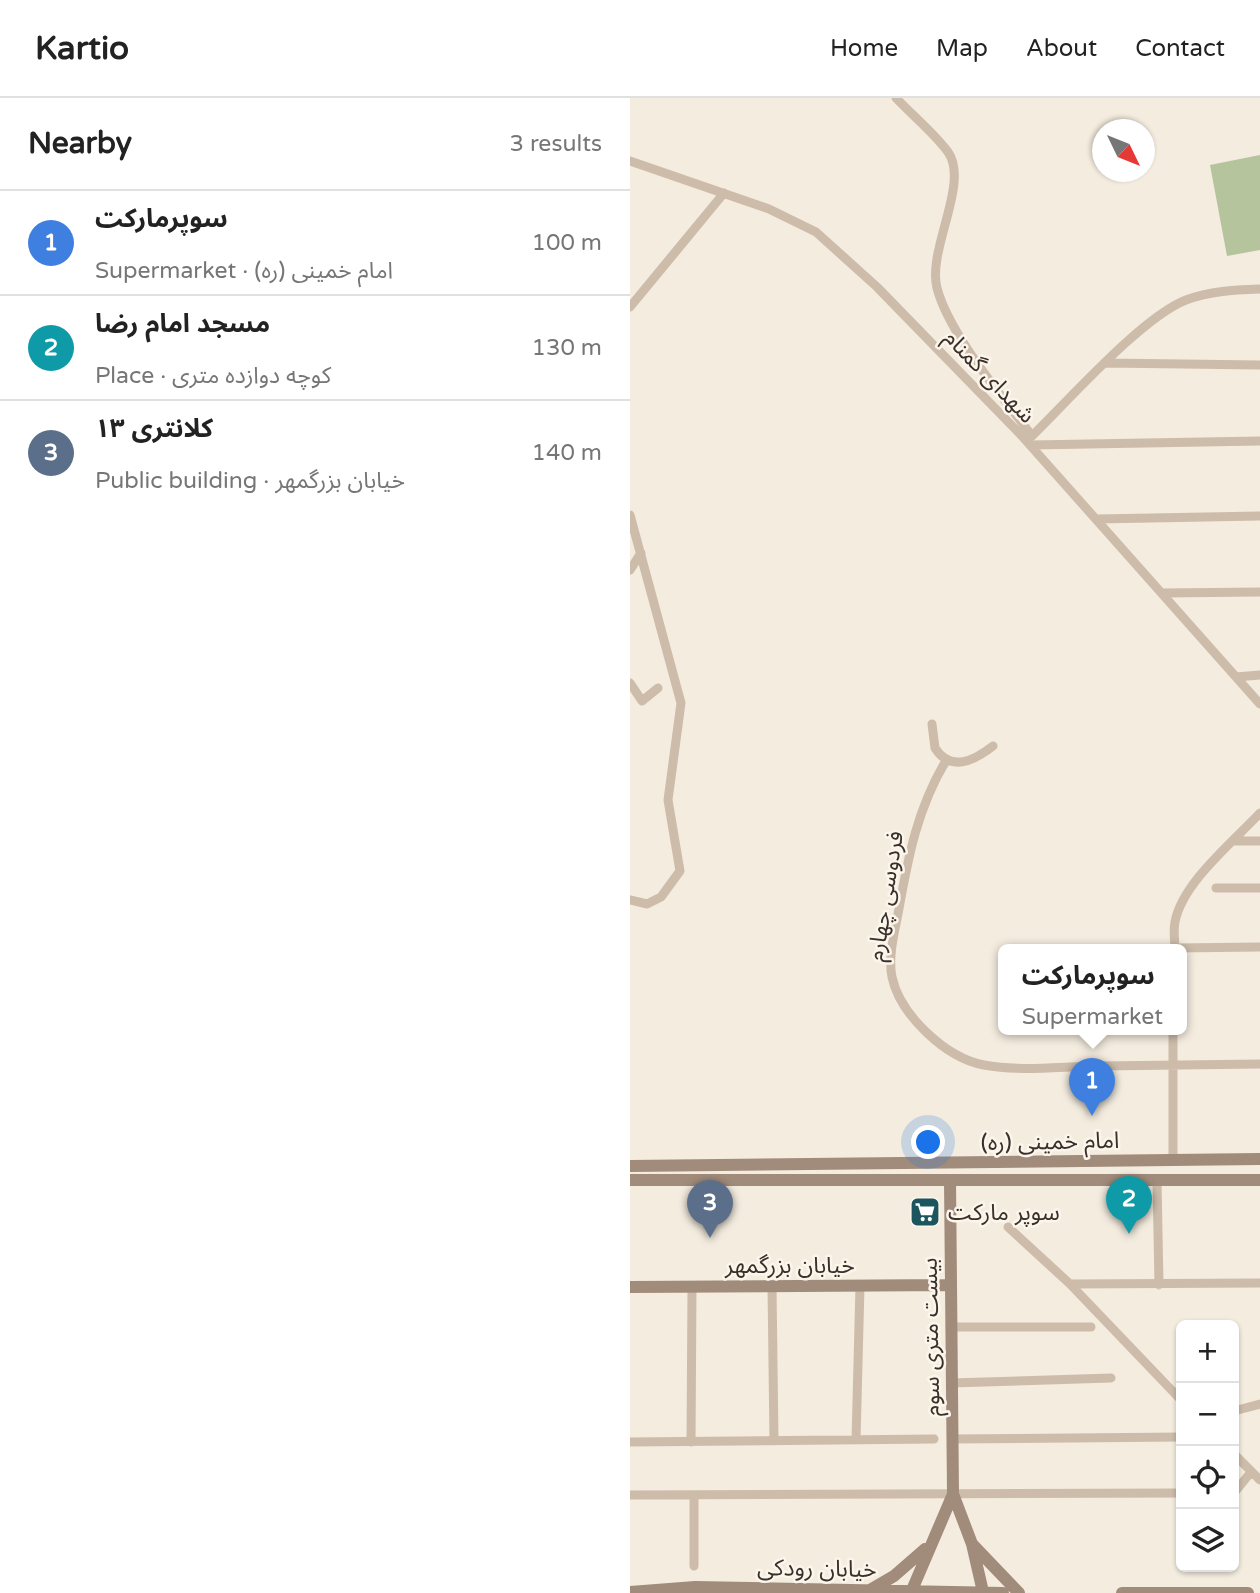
<!DOCTYPE html>
<meta charset="utf-8">
<style>
body{margin:0;font-family:"Varela Round","Noto Sans Arabic",sans-serif;background:#f6f6f6;color:#222}
.controls{position:absolute;right:21px;bottom:21px;display:grid;overflow:hidden;border-radius:10px;box-shadow:0 2px 5px #0004}
.controls button{width:63px;height:63px;display:grid;place-items:center;padding:0;border:0;border-bottom:2px solid #e0e0e0;background:#fff;color:#222;font:35px sans-serif}
.compass{position:absolute;left:462px;top:21px;width:63px;height:63px;border-radius:50%;background:#fff;box-shadow:0 2px 5px #0004;rotate:133deg}
.you{position:absolute;left:299px;top:1045px;width:24px;height:24px;margin:-18px;border:5px solid #fff;border-radius:50%;background:#1a73e8;box-shadow:0 0 0 10px #1a73e833}
.badge{display:grid;place-items:center;width:46px;height:46px;border-radius:50%;background:#1c555e;color:#fff;font-size:23px;font-weight:700}
.pin{position:absolute;translate:-50% -58px;filter:drop-shadow(0 2px 4px #0008)}
.pin::after{content:'';position:absolute;top:37px;width:24px;height:21px;background:inherit;clip-path:polygon(0 0,100% 0,50% 100%)}
.popup{position:absolute;left:368px;top:846px;width:189px;height:91px;box-sizing:border-box;display:grid;place-content:center;border-radius:10px;background:#fff;filter:drop-shadow(0 2px 5px #0005);font-size:23px;white-space:nowrap;color:#767676}
.popup b{font-size:26px;color:#222}
.popup::after{content:'';position:absolute;left:50%;top:100%;margin-left:-14px;border:14px solid transparent;border-top-color:#fff}
.list{margin:0;padding:0;list-style:none}
h2{display:flex;justify-content:space-between;align-items:center;height:91px;margin:0;padding:0 28px;font-size:30px}
h2 small{font-size:23px;font-weight:400;color:#767676}
.list li{display:grid;grid-template-columns:46px 1fr auto;gap:21px;align-items:center;box-sizing:border-box;height:105px;padding:0 28px;border-top:2px solid #e0e0e0}
.list b{display:block;font-size:26px;white-space:nowrap}
.list p{margin:0;font-size:23px;white-space:nowrap;color:#767676}
.list em{font-size:23px;font-style:normal;color:#767676}
.icon{flex:none;width:38px;height:38px;fill:none;stroke:currentColor;stroke-width:2;stroke-linecap:round;stroke-linejoin:round}
.map{position:relative;flex:none;width:630px;height:1495px;overflow:hidden}
header{display:flex;align-items:center;gap:42px;box-sizing:border-box;height:98px;padding:0 35px;background:#fff;border-bottom:2px solid #e0e0e0}
header strong{font-size:33px}
nav{display:flex;gap:38px;margin-inline-start:auto;font-size:24px}
main{display:flex}
aside{flex:1;background:#fff}
.map>svg:first-child{display:block}
.green{fill:#b5c49d}
.lines{fill:none;stroke-linecap:round;stroke-linejoin:round}
.minor{stroke:#cdbcaa;stroke-width:9}
.secondary{stroke:#a18b7b;stroke-width:12}
.labels{text-anchor:middle;stroke-width:5;stroke-linejoin:round;paint-order:stroke}
.street-label{font-size:23px;fill:#3a302a;stroke:#fbf5ec}
.poi-label{font-size:23px;fill:#3a302a;stroke:#fbf5ec;text-anchor:start}
</style>
<header>
<strong>Kartio</strong>
<nav><a>Home</a><a>Map</a><a>About</a><a>Contact</a></nav>
</header>
<main>
<aside>
<h2>Nearby<small>3 results</small></h2>
<ul class="list">
<li><span class="badge" style="background:#3f7fe0">1</span><div><b>سوپرمارکت</b><p>Supermarket · امام خمینی (ره)</p></div><em>100 m</em></li>
<li><span class="badge" style="background:#0f9aa8">2</span><div><b>مسجد امام رضا</b><p>Place · کوچه دوازده متری</p></div><em>130 m</em></li>
<li><span class="badge" style="background:#5c6f8a">3</span><div><b>کلانتری ۱۳</b><p>Public building · خیابان بزرگمهر</p></div><em>140 m</em></li>
</ul>
</aside>
<div class="map">
<svg width="630" height="1495" viewBox="0 0 630 1495">
<rect width="100%" height="100%" fill="#f4ecdf"/>
<path class="green" d="M630,57v95l-33,6 -17,-91z"/>
<g class="lines">
<path class="minor" d="M266,0c17,18 38,35 52,54 22,31 -21,98 -11,136 12,46 66,109 95,148
M0,63l139,48 47,23 61,55 145,149 238,268
M0,209l94,-114
M476,265l154,2
M402,338c36,-35 110,-119 154,-136 24,-9 48,-10 74,-11
M401,347l229,-4
M0,417l51,188 -13,97 12,71 -19,26 -14,7 -17,-4
M467,421l163,-3
M0,472l11,-17
M533,495l97,-1
M606,579l24,-2
M0,585l12,18 16,-13
M302,626l3,24c16,25 40,12 58,-2
M317,661c-30,49 -39,99 -49,155 -4,19 -10,44 -6,63 8,38 54,81 92,88 38,7 79,1 117,1 53,-1 106,-1 159,-2
M604,743h26
M586,790h44
M545,850l85,-1
M545,852c0,-9 -2,-19 0,-28 7,-39 59,-81 85,-109
M543,1062v-130
M527,1082l2,105
M378,1129l62,57 111,116
M440,1186l190,-1
M142,1188l2,155
M320,1229h141
M321,1285l160,-5
M604,1313l26,-7
M322,1341l229,-2
M226,1342l4,-154
M0,1344l304,-3
M61,1344l1,-155
M604,1356l26,26
M604,1395l17,-21
M0,1397l551,-2
M64,1468v-71"/>
<path class="secondary" d="M0,1068l630,-7
M0,1082h630
M320,1082l3,314 19,50 11,48
M0,1189l319,-2
M343,1447l46,48
M240,1492l24,-14 31,-27
M282,1492l41,-96
M0,1494l65,-5 308,6
M492,1495h126"/>
</g>
<defs>
<g id="supermarket-square" transform="scale(1.575)"><rect x="-9" y="-9" width="18" height="18" rx="4" fill="#1c555e" stroke="#fbf5ec"/><path d="M-6-5.5h2.5l.6 2H6L4.5 2H-2.5L-4.4-4H-6ZM-1.5 3.2a1.3 1.3 0 1 0 .1 0ZM3 3.2a1.3 1.3 0 1 0 .1 0Z" fill="#fff"/></g>
</defs>
<g fill-rule="evenodd">
<use href="#supermarket-square" x="295" y="1114"/>
</g>
<g class="labels">
<g class="street-label">
<text transform="translate(360 278) rotate(46)" y="8">شهدای گمنام</text>
<text transform="translate(255 798) rotate(-81)" y="8">فردوسی چهارم</text>
<text transform="translate(420 1043) rotate(-1)" y="8">امام خمینی (ره)</text>
<text x="160" y="1175">خیابان بزرگمهر</text>
<text transform="translate(300 1239) rotate(-91)" y="8">بیست متری سوم</text>
<text transform="translate(187 1470) rotate(1)" y="8">خیابان رودکی</text>
</g>
<g class="poi-label">
<text x="318" y="1122">سوپر مارکت</text>
</g>
</g>
</svg>
<div class="controls">
<button>+</button>
<button>−</button>
<button><svg class="icon" aria-label="locate" viewBox="0 0 24 24"><circle cx="12" cy="12" r="6"/><path d="M12 2v4M12 18v4M2 12h4M18 12h4"/></svg></button>
<button><svg class="icon" aria-label="layers" viewBox="0 0 24 24"><path d="M12 4l9 5-9 5-9-5zM3 14l9 5 9-5"/></svg></button>
</div>
<svg class="compass" viewBox="-18 -18 36 36"><path d="M0-13l5 13h-10z" fill="#e53935"/><path d="M0 13l5-13h-10z" fill="#767676"/></svg>
<div class="you"></div>
<div class="pin badge" style="left:462px;top:1018px;background:#3f7fe0">1</div>
<div class="popup"><b>سوپرمارکت</b>Supermarket</div>
<div class="pin badge" style="left:499px;top:1136px;background:#0f9aa8">2</div>
<div class="pin badge" style="left:80px;top:1140px;background:#5c6f8a">3</div>
</div>
</main>
